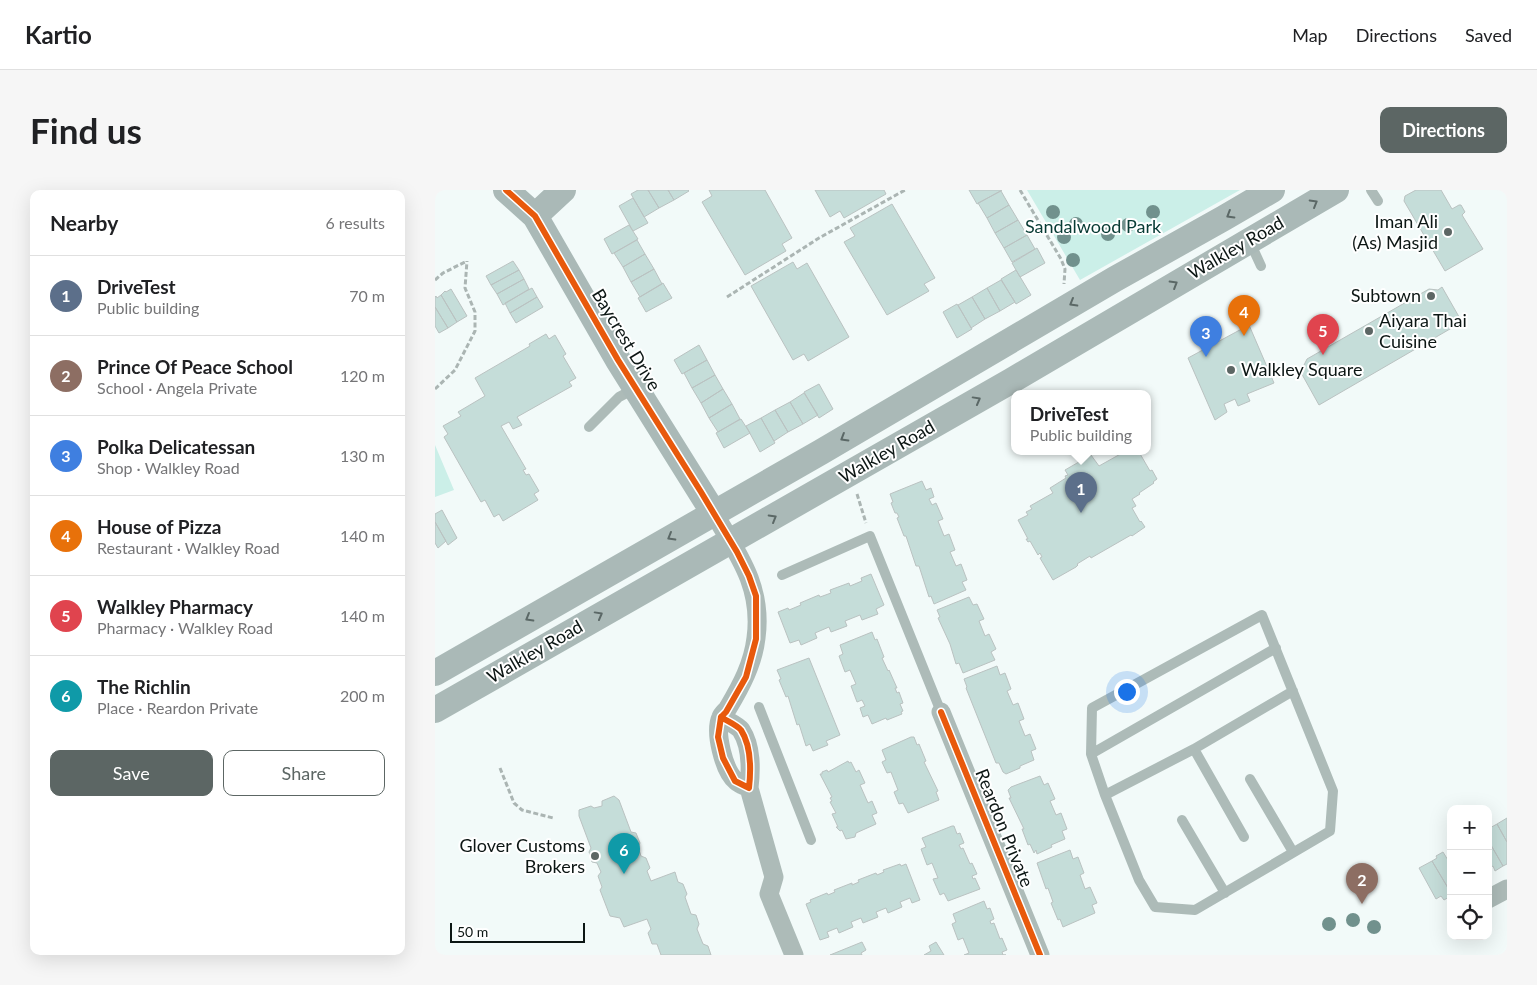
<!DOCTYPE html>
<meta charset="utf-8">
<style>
body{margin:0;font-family:Lato,sans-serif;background:#f6f6f6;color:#202124}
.controls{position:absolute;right:15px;bottom:15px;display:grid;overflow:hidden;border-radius:10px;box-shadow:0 5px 20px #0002}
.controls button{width:45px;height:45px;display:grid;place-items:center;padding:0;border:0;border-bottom:1px solid #e0e0e0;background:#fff;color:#202124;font:25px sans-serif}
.scale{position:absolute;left:15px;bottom:12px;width:135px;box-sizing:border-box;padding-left:5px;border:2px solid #0c1614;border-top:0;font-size:14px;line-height:18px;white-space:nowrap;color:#0c1614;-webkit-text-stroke:4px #fff;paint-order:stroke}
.you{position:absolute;left:691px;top:501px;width:18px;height:18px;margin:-12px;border:4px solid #fff;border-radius:50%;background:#1a73e8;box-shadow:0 0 0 8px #1a73e833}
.badge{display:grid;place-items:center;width:32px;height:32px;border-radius:50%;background:#5c6664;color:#fff;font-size:16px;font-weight:700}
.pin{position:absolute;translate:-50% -41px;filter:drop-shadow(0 1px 2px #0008)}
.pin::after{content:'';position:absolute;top:26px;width:18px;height:15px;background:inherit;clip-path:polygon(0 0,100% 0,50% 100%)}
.popup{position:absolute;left:576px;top:200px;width:140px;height:65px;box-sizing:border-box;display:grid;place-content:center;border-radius:10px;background:#fff;filter:drop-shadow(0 1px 4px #0005);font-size:16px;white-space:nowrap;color:#757577}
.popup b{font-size:19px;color:#202124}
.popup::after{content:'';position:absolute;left:50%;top:100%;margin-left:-10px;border:10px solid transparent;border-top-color:#fff}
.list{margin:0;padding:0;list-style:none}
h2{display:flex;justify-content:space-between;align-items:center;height:65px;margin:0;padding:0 20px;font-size:21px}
h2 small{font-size:16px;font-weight:400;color:#757577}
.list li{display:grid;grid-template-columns:32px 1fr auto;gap:15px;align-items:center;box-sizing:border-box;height:80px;padding:0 20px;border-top:1px solid #e0e0e0}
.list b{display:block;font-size:19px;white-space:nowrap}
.list p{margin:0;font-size:16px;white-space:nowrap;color:#757577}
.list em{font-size:16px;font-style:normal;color:#757577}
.actions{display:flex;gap:10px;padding:15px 20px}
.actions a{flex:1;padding:11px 0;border:1px solid #5c6664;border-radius:10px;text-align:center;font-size:18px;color:#5c6664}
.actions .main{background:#5c6664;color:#fff}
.icon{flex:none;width:28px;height:28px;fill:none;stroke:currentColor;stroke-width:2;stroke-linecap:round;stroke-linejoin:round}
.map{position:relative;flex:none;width:1072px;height:765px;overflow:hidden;border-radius:10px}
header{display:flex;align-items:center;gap:30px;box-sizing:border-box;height:70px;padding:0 25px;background:#fff;border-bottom:1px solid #e0e0e0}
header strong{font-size:24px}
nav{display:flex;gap:28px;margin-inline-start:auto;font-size:18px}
.intro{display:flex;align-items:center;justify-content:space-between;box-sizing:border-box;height:120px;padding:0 30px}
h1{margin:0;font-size:35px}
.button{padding:12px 22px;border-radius:10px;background:#5c6664;color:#fff;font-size:18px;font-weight:700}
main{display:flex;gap:30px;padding:0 30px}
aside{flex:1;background:#fff;border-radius:10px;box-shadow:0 5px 20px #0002}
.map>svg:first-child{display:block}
.green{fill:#cbefe8}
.building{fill:#c5ddd9;stroke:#bac2c1}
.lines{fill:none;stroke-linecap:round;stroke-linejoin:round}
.path{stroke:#abb5b3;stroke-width:3;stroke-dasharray:5 2.5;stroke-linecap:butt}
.lane{stroke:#adbbb8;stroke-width:10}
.street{stroke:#adbbb8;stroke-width:19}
.secondary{stroke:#aab9b7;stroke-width:26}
.cycleway-casing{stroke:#fff;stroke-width:9}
.cycleway{stroke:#e8590c;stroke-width:6}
.tree{fill:#71918d}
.oneway{stroke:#5b6866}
.poi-dot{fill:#5c6664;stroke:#fff;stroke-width:2}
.labels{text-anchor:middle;stroke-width:4;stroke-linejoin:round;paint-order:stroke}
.poi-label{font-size:18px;fill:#0c1614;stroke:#fff;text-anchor:end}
.park-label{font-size:18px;fill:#073b34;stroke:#fff}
.street-label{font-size:18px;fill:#0c1614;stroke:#fff}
</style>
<header>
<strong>Kartio</strong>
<nav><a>Map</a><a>Directions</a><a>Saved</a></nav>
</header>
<div class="intro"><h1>Find us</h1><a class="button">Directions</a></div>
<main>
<aside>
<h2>Nearby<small>6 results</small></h2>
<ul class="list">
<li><span class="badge" style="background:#5c6f8a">1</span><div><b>DriveTest</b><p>Public building</p></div><em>70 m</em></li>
<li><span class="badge" style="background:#8d6e63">2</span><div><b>Prince Of Peace School</b><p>School · Angela Private</p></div><em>120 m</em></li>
<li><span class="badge" style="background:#3f7fe0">3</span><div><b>Polka Delicatessan</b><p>Shop · Walkley Road</p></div><em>130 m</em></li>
<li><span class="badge" style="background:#e8710a">4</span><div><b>House of Pizza</b><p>Restaurant · Walkley Road</p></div><em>140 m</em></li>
<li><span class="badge" style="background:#e0444e">5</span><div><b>Walkley Pharmacy</b><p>Pharmacy · Walkley Road</p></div><em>140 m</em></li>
<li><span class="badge" style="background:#0f9aa8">6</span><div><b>The Richlin</b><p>Place · Reardon Private</p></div><em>200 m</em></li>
</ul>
<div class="actions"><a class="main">Save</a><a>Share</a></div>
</aside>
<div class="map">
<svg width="1072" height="765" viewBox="0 0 1072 765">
<rect width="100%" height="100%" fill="#f2faf9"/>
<path class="green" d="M592,0h213l-160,90z
M0,255l19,45 -19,7z"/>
<path class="building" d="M203,0h10l11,18 -15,9 -13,-23z
M213,0h20l6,10 -15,8z
M233,0h20l1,1 -15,9z
M274,0h56l27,48 -10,6 4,7 -41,24 -43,-73 10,-6z
M380,0h69l2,4 -42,24 -4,-7 -10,6z
M534,0h33l-25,14z
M981,0h25l11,19 7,-4h2l4,7 -3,3 21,34 -38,22 -41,-70 1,-5z
M566,1l8,14 -22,13 -9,-15z
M198,8l15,25 -15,8 -14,-25z
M457,14l43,74 -11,6 5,7 -42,24 -43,-73 11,-6 -5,-8z
M574,15l9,15 -23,13 -8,-15z
M583,30l9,15 -23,13 -9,-15z
M194,35l9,14 -26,15 -8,-15z
M592,45l8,14 -23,13 -8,-14z
M202,50l8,14 -22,13 -9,-14z
M602,58l8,15 -25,14 -8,-14z
M210,64l9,15 -23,13 -8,-15z
M78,71l6,9 -28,15 -5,-9z
M358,72l4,7 10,-6 42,74 -41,24 -4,-7 -11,6 -42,-74z
M219,79l8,15 -22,13 -9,-15z
M84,80l5,9 -27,15 -6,-9z
M581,80l15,25 -15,9 -15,-25z
M89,89l5,10 -26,16 -6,-11z
M566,90l14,22 -15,9 -13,-23z
M228,93l9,15 -26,14 -8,-14z
M1007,97l20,35 -143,83 -20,-36 4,-2 4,-8 122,-70 9,1z
M97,98l5,9 -27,16 -5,-10z
M552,98l13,23 -15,8 -13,-22z
M16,99l16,27 -10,6 -16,-27 4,-4 1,1z
M6,105l16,27 -9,6 -13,-21v-10l1,-1 1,2z
M102,107l6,10 -27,16 -6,-10z
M537,107l13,22 -14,9 -13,-23z
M522,114l15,25 -15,9 -14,-26z
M0,117l13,21 -9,5 -4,-7z
M814,135l25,58 -27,11 3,7 -12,5 -3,-7 -11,5 3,8 -12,8 -27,-62z
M111,144l3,5 6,-4 11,19 -3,2 13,22 -7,4 3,4 -55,31 5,8 -9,4 -4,-7 -8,4 25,43 -3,1 3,5 3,-1 10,17 -5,3 4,6 -35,21 -4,-7 -5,3 -9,-17 -4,2 -37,-65 4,-3 -5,-8 18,-10 -3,-4 27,-16 -10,-18 55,-32 -1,-2z
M264,155l8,15 -25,14 -8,-14z
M272,170l8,15 -23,13 -8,-15z
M280,185l8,14 -22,14 -9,-15z
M384,194l14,25 -14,9 -15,-26z
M288,199l9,15 -23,14 -8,-15z
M369,203l14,22 -15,9 -13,-22z
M355,212l13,22 -15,8 -13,-22z
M297,214l8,15 -22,13 -9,-14z
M340,220l13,22 -14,9 -13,-23z
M326,228l14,25 -15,9 -14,-26z
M306,229l9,14 -26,15 -8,-15z
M689,262h15l11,19 2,-1 5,9 -4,3 1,1 -15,10 1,1 -8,5 4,7 -4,2 8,14 1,-1 4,6 -13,9 -1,-1 -40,23 -1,-2 -13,8 1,1 -2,2 -23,13 -13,-22 2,-1 -2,-4 -2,2 -8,-14 -2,1 -2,-3h2l-10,-19 10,-5 -2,-3 6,-3 -2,-3 23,-13 -3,-5 16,-10 -1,-2 3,-1 -3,-5 26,-15 8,11z
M487,291l4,9 5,-2 3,9 -5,2 3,6 4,-2 7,16 -5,2 6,15 5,-2 6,16 -5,2 6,14 5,-2 6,16 -5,2 4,8 -32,14 -3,-8 -2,1 -10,-31h-3l-10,-30h-2l-7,-18 2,-1 -2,-4h-2l-4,-10 2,-1 -3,-8z
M7,320l15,28 -9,7 -13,-23v-8z
M0,332l11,19 -8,7 -3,-5z
M436,384l13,31 -8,4 2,5 -16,6 -2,-5 -15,6 2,5 -16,6 -2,-5 -14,6 2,5 -16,7 -2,-5 -9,3 -12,-31 10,-4 1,2 12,-5 -1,-2 19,-8 1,2 11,-4 -1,-3 19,-7 1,3 12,-5 -1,-3z
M534,407l4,8 4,-1 7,15 -5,2 6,15 4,-2 7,15 -5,3 4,8 -32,13 -4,-10 -3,1 -6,-20 -12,-26 2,-1 -3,-7z
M437,442l3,8 2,-1 7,18 -2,1 6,13 1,-1 8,18h-2l2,5 2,-1 4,11 -3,1 3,7 -2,1 1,2 -15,6 -1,-2 -14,6 -4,-9 -5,2 -3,-9 5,-2 -3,-6 -5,2 -6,-16 5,-2 -6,-14 -5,2 -6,-16 4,-2 -3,-9z
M374,468l31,77 -14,6 2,4 -15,6 -3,-7 -4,2 -7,-22 -2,1 -9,-29 -2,1 -7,-17 2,-1 -4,-9z
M562,476l3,9 5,-2 6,16 -4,2 6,14 5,-2 6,16 -5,2 6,15 5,-2 6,15 -5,2 3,9 -14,6v2l-14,6 -3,-2 -4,-9h-3l-30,-75 1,-1 -3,-8z
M476,547h3l3,8 2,-1 7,17 -2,1 14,29 -2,1 3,8 -31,13 -5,-10 -4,1 -5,-12 4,-2 -7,-18 -4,1 -5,-11 4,-2 -4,-10z
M413,571l1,2 2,-1 5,10 3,-2 6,13 -5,2 8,18 4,-2 5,12 -5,2 4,9 -20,9 -1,4 -9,2 -4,-9 -2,1 -4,-4h2l-6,-13 4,-1 -6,-11 2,-1 -2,-3 2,-1 -12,-23h2v-2l5,-2 1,2z
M605,586l4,9 4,-2 7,16 -5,2 6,14 5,-2 6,16 -5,2 3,8 -14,6 1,2 -15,7 -1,-4 -2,3 -4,-9 -2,1 -6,-16h2l-15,-31h2l-3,-8 3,-3z
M179,606l5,4 12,32 5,1 4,10 -2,4 3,9 5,2 4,10 -3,3 4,10 24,-9 3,10 5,2 4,10 -2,3 6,17 5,1 3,9 -2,5 6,15 5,2 3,9h-50l-4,-11h-5l-4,-11 3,-4 -4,-10 -23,8 -4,-9 -10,-2 -10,-26 2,-3 -4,-11 3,-4 -4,-9 -5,-1 -3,-10 2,-4 -12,-32v-6l12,-4 3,2 8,-2v-5z
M1072,628v24l-10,-18z
M1062,634l10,18v22l-4,2 -15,-26v-11z
M517,636h2l3,8 3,-1 4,10 -5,2 2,4 2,-1 7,16 2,-1 5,11 -5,2 1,3 2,-1 5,11 -32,12 -4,-8 -4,2 -7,-16 5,-1 -6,-15 -5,2 -6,-16 5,-2 -4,-9z
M1053,650l15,26 -8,5 -2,-5 -5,3z
M635,660l3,9 5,-2 6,16 -4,2 5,14 5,-2 7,16 -5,2 3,8 -32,14 -3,-8 -2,1 -7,-17 2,-1 -5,-14 -2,1 -9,-26z
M1008,662l8,13v28l-19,-32 5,-3 -1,-2z
M997,671l19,32v3l-7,4 -3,-4 -5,3 -17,-31z
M465,674l1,2 5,-2 14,36 -8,3 -2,-5 -10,4 2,5 -14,6 -2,-5 -10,4 2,5 -15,6 -2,-5 -10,4 2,5 -14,6 -2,-5 -10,4 2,5 -9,3 -14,-36 5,-2 -1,-2 17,-7 1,2 7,-3 -1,-2 18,-7v2l7,-3 -1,-2 18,-7 1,2 7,-3 -1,-2z
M549,711l3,8 3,-1 4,11 -4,2 1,3 3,-1 6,16 2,-1 5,12 -5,2 1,3h3h-42l5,-2 -6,-15 -5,2 -6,-16 4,-2 -3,-8z
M427,752l4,8 -5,3 1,2h-32z
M501,752l8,13h-20l7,-4 -2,-5z"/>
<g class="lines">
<path class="path" d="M585,0l41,69 4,10 -1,15
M0,90l8,-7 24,-12
M292,107l92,-59 86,-48
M0,199l20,-19 20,-39v-19l-10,-24 2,-27
M422,304l9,29
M65,578l14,35 8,7 31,8"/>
<path class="lane" d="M936,0l7,11
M815,52l11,24
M154,237l30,-30 17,-9
M347,385l88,-39 71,176
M827,425l71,176 -3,40 -135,79 -40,-3 -16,-27 -34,-85 -14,-41 1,-46z
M324,517l52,133
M759,559l50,88
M656,564l185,-106
M815,589l43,73
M670,605l89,-46 99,-58
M747,630l43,73"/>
<path class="street" d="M278,322c25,42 50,75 43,126 -3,26 -15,48 -28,70 -2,3 -6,6 -7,9 -7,15 3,54 15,64 3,3 9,5 13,7 2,-18 3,-41 -8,-58 -4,-5 -14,-9 -20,-13
M506,522l99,243
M314,598l25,89 -5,17 25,61
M1053,709l19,-10"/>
<path class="secondary" d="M71,0l29,26 83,144 95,152
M100,26l28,-26
M0,483l386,-221 294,-173 109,-61 48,-28
M0,520l576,-329 325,-191"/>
<g class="cycleway-casing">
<path id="cycleway" d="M71,0l29,26 83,144 83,132 36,60 12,24 7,20v43l-10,38 -20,35 -5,5 -3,20 5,21 12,23 14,7c2,-18 3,-41 -8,-58 -4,-5 -14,-9 -20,-13
M506,522l99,243"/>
</g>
<use href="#cycleway" class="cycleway"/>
</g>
<g class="tree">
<circle cx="618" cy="22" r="7"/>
<circle cx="718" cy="22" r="7"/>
<circle cx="641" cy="34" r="7"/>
<circle cx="693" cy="35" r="7"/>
<circle cx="673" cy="44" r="7"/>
<circle cx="629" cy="47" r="7"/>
<circle cx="638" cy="70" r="7"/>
<circle cx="918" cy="730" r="7"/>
<circle cx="894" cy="734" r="7"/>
<circle cx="939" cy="737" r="7"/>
</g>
<defs><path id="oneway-chevron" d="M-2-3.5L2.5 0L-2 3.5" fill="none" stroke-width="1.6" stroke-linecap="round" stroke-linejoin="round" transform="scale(1.25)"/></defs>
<g class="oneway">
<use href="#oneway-chevron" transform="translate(879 13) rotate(-30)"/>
<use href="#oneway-chevron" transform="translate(795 25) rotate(149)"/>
<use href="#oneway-chevron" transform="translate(739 94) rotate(-31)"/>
<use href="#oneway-chevron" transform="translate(638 113) rotate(150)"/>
<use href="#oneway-chevron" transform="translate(542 210) rotate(-29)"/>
<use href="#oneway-chevron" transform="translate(409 248) rotate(149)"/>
<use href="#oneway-chevron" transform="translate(338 328) rotate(-30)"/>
<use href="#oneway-chevron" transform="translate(236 347) rotate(150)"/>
<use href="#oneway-chevron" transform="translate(164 425) rotate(-29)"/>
<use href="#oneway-chevron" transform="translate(94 428) rotate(150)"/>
</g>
<g class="poi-dot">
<circle cx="1013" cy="42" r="5"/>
<circle cx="996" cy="106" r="5"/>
<circle cx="934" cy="141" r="5"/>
<circle cx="796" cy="180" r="5"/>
<circle cx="160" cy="666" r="5"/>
</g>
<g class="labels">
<g class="poi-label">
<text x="1003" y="38">Iman Ali<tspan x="1003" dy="21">(As) Masjid</tspan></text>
<text x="986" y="112">Subtown</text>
<text x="944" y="137" text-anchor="start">Aiyara Thai<tspan x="944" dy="21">Cuisine</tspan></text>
<text x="806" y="186" text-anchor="start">Walkley Square</text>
<text x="150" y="662">Glover Customs<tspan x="150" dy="21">Brokers</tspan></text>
</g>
<g class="park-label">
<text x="658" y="43">Sandalwood Park</text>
</g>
<g class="street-label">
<text transform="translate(801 58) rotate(-30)" y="6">Walkley Road</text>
<text transform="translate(191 150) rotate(59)" y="6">Baycrest Drive</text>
<text transform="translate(452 262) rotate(-30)" y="6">Walkley Road</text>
<text transform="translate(100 462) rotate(-30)" y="6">Walkley Road</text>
<text transform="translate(569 638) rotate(68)" y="6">Reardon Private</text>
</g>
</g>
</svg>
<div class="controls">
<button>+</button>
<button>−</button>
<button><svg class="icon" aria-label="locate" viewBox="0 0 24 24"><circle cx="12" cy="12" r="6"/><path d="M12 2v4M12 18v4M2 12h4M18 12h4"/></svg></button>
</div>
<div class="scale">50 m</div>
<div class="you"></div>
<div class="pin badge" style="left:646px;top:323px;background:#5c6f8a">1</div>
<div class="popup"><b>DriveTest</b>Public building</div>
<div class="pin badge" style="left:927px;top:714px;background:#8d6e63">2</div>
<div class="pin badge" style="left:771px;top:167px;background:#3f7fe0">3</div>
<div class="pin badge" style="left:809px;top:146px;background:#e8710a">4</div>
<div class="pin badge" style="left:888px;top:165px;background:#e0444e">5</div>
<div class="pin badge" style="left:189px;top:684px;background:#0f9aa8">6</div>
</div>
</main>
